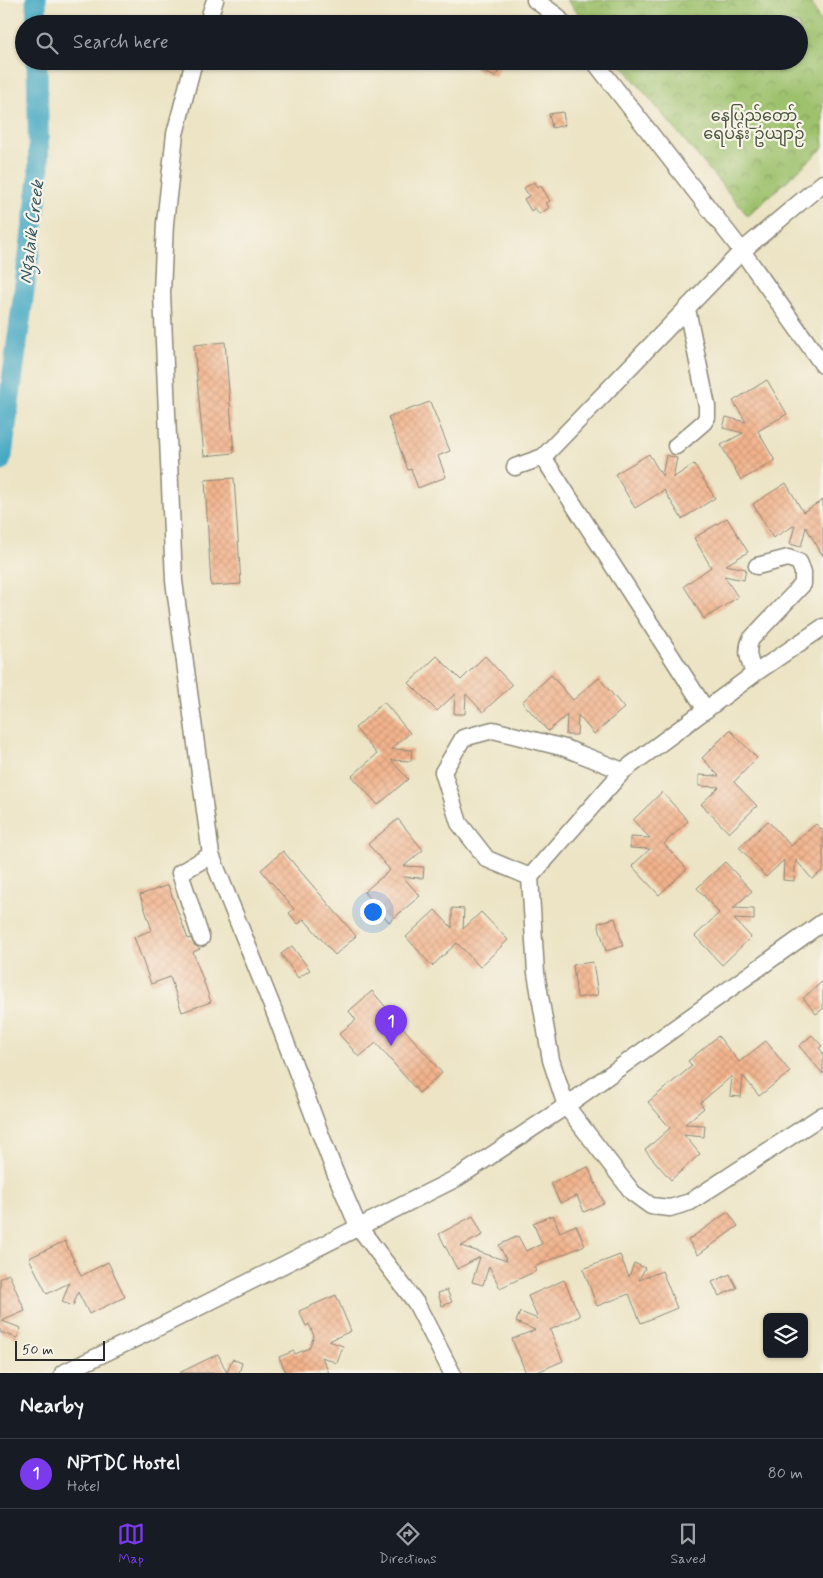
<!DOCTYPE html>
<meta charset="utf-8">
<style>
body{margin:0;font-family:Mynerve,"Noto Sans Myanmar",sans-serif;background:#20242c;color:#f1f3f6}
.controls{position:absolute;right:15px;bottom:15px;display:grid;overflow:hidden;border-radius:8px;box-shadow:0 1px 4px #0004}
.controls button{width:45px;height:45px;display:grid;place-items:center;padding:0;border:0;border-bottom:1px solid #363941;background:#171b24;color:#f1f3f6;font:25px sans-serif}
.scale{position:absolute;left:15px;bottom:12px;width:90px;box-sizing:border-box;padding-left:5px;border:2px solid #2b2b2b;border-top:0;font-size:14px;line-height:18px;white-space:nowrap;color:#2b2b2b;-webkit-text-stroke:4px #f7f3e8;paint-order:stroke}
.you{position:absolute;left:372px;top:911px;width:18px;height:18px;margin:-12px;border:4px solid #fff;border-radius:50%;background:#1a73e8;box-shadow:0 0 0 8px #1a73e833}
.badge{display:grid;place-items:center;width:32px;height:32px;border-radius:50%;background:#7c3aed;color:#fff;font-size:16px;font-weight:700}
.pin{position:absolute;translate:-50% -41px;filter:drop-shadow(0 1px 2px #0008)}
.pin::after{content:'';position:absolute;top:26px;width:18px;height:15px;background:inherit;clip-path:polygon(0 0,100% 0,50% 100%)}
.list{margin:0;padding:0;list-style:none}
h2{display:flex;justify-content:space-between;align-items:center;height:65px;margin:0;padding:0 20px;font-size:21px}
h2 small{font-size:16px;font-weight:400;color:#9ea1a6}
.list li{display:grid;grid-template-columns:32px 1fr auto;gap:15px;align-items:center;box-sizing:border-box;height:70px;padding:0 20px;border-top:1px solid #363941}
.list b{display:block;font-size:19px;white-space:nowrap}
.list p{margin:0;font-size:16px;white-space:nowrap;color:#9ea1a6}
.list em{font-size:16px;font-style:normal;color:#9ea1a6}
.icon{flex:none;width:28px;height:28px;fill:none;stroke:currentColor;stroke-width:2;stroke-linecap:round;stroke-linejoin:round}
.map{position:relative;flex:none;width:823px;height:1373px;overflow:hidden}
.search{position:absolute;background:#171b24;box-shadow:0 1px 4px #0004;left:15px;right:15px;top:15px;height:55px;display:flex;align-items:center;gap:12px;box-sizing:border-box;padding:0 18px;border-radius:28px;color:#9ea1a6;font-size:19px}
.sheet{height:135px;background:#171b24}
nav{display:flex;justify-content:space-around;align-items:center;box-sizing:border-box;height:70px;border-top:1px solid #363941;background:#171b24;font-size:14px;color:#9ea1a6}
nav a{display:grid;justify-items:center;gap:2px}
nav .on{color:#7c3aed}
.map>svg:first-child{display:block}
.park{fill:url(#park-crowns);stroke:#64764c}
.lines{fill:none;stroke-linecap:round;stroke-linejoin:round}
.river{stroke:#44a8c3;stroke-width:21}
.building{fill:url(#building-cross-hatch)}
.minor-casing{stroke:#8c8878;stroke-width:19}
.minor{stroke:#fff;stroke-width:16}
.labels{text-anchor:middle;stroke-width:4.5;stroke-linejoin:round;paint-order:stroke}
.park-label{font-size:16px;fill:#4d583e;stroke:#f7f3e8}
.water-label{font-size:18px;font-style:italic;fill:#345760;stroke:#f7f3e8}
</style>
<div class="map">
<svg width="823" height="1373" viewBox="0 0 823 1373">
<defs>
<pattern id="park-crowns" width="20" height="18" patternUnits="userSpaceOnUse" patternTransform="scale(1.25)"><rect width="20" height="18" fill="#9dc16c"/><path d="M2 6a3 3 0 1 1 6 0M12 15a3 3 0 1 1 6 0" fill="none" stroke="#809d59"/></pattern>
<pattern id="building-cross-hatch" width="8" height="8" patternUnits="userSpaceOnUse" patternTransform="scale(1.25)"><rect width="8" height="8" fill="#f2b38c"/><path d="M0 0l8 8M0 8l8-8" fill="none" stroke="#d09a79"/></pattern>
</defs>
<rect width="100%" height="100%" fill="#f7f3e8"/>
<filter id="ink" filterUnits="userSpaceOnUse"><feTurbulence type="fractalNoise" baseFrequency=".02" numOctaves="2"/><feDisplacementMap in="SourceGraphic" scale="10" xChannelSelector="R" yChannelSelector="G"/><feConvolveMatrix kernelMatrix="1 2 1 2 8 2 1 2 1" color-interpolation-filters="sRGB"/></filter>
<filter id="wash" filterUnits="userSpaceOnUse"><feTurbulence type="fractalNoise" baseFrequency=".0096" numOctaves="4" result="noise"/><feDisplacementMap in="SourceGraphic" scale="20" xChannelSelector="R" yChannelSelector="G"/><feGaussianBlur stdDeviation="1.12" result="paint"/><feColorMatrix in="noise" values="0 0 0 0 0 0 0 0 0 0 0 0 0 0 0 0 0 1.4 0 .05"/><feComposite in="paint" operator="in"/></filter>
<g filter="url(#wash)">
<rect width="100%" height="100%" fill="#ece4c4"/>
<path class="park" d="M567,0h250l-5,4 11,24v120l-75,68 -130,-155h181v-37h-212z"/>
<g class="lines">
<path class="river" d="M36,0l1,24
M0,461l2,-5 37,-277 -2,-118"/>
</g>
<g id="blocks">
<path class="building" d="M478,61h24l-6,16 -21,-8z
M563,112l2,13 -13,3 -3,-14z
M534,182l3,6 4,-2 9,15 -4,2 3,5 -10,6 -4,-6 -4,3 -7,-12 5,-3 -5,-8z
M225,342l9,111 -30,3 -10,-111z
M767,380l20,34 -29,17 17,30 -34,19 -20,-35 22,-12 -20,-5 3,-11 20,5 -13,-21z
M430,402l20,49 -12,5 8,21 -28,11 -7,-19 -3,1 -20,-53z
M649,454l13,22 4,-21 11,3 -4,20 21,-14 21,34 -33,21 -18,-29 -29,18 -20,-34z
M234,478l7,106 -30,2 -6,-106z
M786,483l17,29 20,-12v56l-17,-29 -5,20 -11,-3 5,-19 -22,13 -20,-34z
M727,518l21,34 -22,13 20,4 -2,11 -20,-4 14,21 -34,22 -20,-33 27,-19 -17,-29z
M437,656l24,24 24,-24 27,29 -29,27 -17,-18 -1,20h-11l1,-20 -18,17 -28,-28z
M551,675l22,25 26,-22 25,30 -30,26 -16,-19 -1,20h-11l1,-20 -19,16 -26,-29z
M384,702l26,31 -19,16 21,1 -1,11 -20,-1 17,19 -30,26 -26,-29 25,-22 -22,-26z
M730,730l27,28 -23,24 23,24 -28,27 -28,-29 18,-17 -20,-1v-11l20,1 -17,-18z
M662,792l26,29 -24,23 23,25 -28,26 -27,-29 18,-17 -20,-1v-11l20,1 -17,-18z
M398,819l25,31 -19,16 20,1 -1,11 -20,-1 17,19 -31,26 -25,-30 26,-22 -22,-26z
M768,821l23,25 25,-22 7,7v39l-11,9 -16,-19 -2,21 -11,-1 1,-20 -18,17 -27,-30z
M283,851l73,85 -21,19 -31,-36 -6,5 -9,-11 5,-4 -33,-39z
M725,862l27,29 -19,17 21,1v11l-20,-1 17,18 -29,28 -27,-29 24,-23 -22,-25z
M168,885l20,54 3,-1 3,7 6,4 -7,3 18,50 -29,10 -12,-35 -19,7 -17,-47 18,-7 -12,-35z
M452,908l12,1 -1,20 18,-17 27,28 -28,27 -23,-24 -25,23 -26,-29 29,-27 17,18z
M615,918l8,28 -17,5 -8,-28z
M292,946l18,24 -12,8 -17,-24z
M593,962l5,33 -21,3 -4,-33z
M823,981v28l-7,5 -13,-16z
M372,991l70,82 -23,20 -43,-50 -17,14 -20,-23 17,-14 -7,-9z
M812,1035l10,11 -3,2 4,5v21l-24,-28z
M718,1036l21,26 27,-21 24,31 -31,24 -16,-20 -2,21 -11,-1 2,-20 -32,27 4,5 -19,16 20,1 -1,12 -20,-2 16,19 -29,26 -26,-30 25,-22 -22,-26 44,-36 -4,-5z
M588,1167l16,36 -20,9 -7,-16 -17,7 -9,-20z
M728,1212l10,14 -40,29 -10,-15z
M553,1215l7,17 16,-7 9,20 -51,22 2,4 -36,17 -11,-22 -6,19 -11,-3 8,-25 -23,12 -18,-35 34,-18 10,19 -22,11 46,15 -8,-16 19,-9 8,15 16,-7 -9,-21z
M65,1241l16,35 27,-14 17,35 -36,17 -11,-22 -5,14 -11,-4 7,-19 -22,11 -18,-36z
M620,1255l9,22 5,-14 11,5 -6,12 23,-9 15,37 -36,15 -12,-29 -32,12 -14,-37z
M9,1274l16,37 -23,10 19,7 -4,10 -17,-6v-54z
M730,1274l7,14 -18,8 -7,-14z
M564,1280l16,36 -30,14 13,31 -28,12h-9l-14,-34 23,-9 -19,-8 4,-10 18,7 -10,-23z
M447,1290l5,12 -10,4 -4,-13z
M336,1295l15,36 -22,10 14,5 -6,17 -15,-6 7,16h-43l-7,-16 15,-6 1,3 14,-6 5,-12 -5,-12 -3,2 -7,-15z
M218,1354l9,19h-48z
M232,1359l10,4 -3,10h-12z"/>
</g>
</g>
<g filter="url(#ink)">
<use href="#blocks" fill-opacity="0" stroke="#8c8878" stroke-width="1"/>
<g class="lines">
<g class="minor-casing">
<path id="minor" d="M535,0l22,16 6,8
M207,24l8,-24
M194,61l-19,73 -10,89 -3,70 12,288 37,274 65,161 58,154 24,56 58,77 36,70
M594,61l148,190 81,114
M676,446l28,-24 3,-5v-11l-20,-97
M543,457l163,253
M515,467l28,-10 199,-206 81,-68
M823,627l-69,47 -131,97 -93,106 6,96 15,87 15,46 67,87 18,13 19,2 20,-6 133,-87
M754,674c-4,-12 -9,-22 -3,-35l52,-55v-12l-4,-10 -11,-4 -31,8
M530,877l-43,-18 -28,-36 -16,-51 20,-34 30,-8 72,18 58,23
M201,938l-21,-65 31,-18
M63,1373l86,-41 308,-154 109,-72 257,-184"/>
</g>
<use href="#minor" class="minor"/>
</g>
</g>
<g class="labels">
<g class="park-label">
<text x="754" y="121">နေပြည်တော်<tspan x="754" dy="18">ရေပန်း ဥယျာဉ်</tspan></text>
</g>
<g class="water-label">
<text transform="translate(31 232) rotate(-83)" y="6">Ngalaik Creek</text>
</g>
</g>
</svg>
<div class="controls">
<button><svg class="icon" aria-label="layers" viewBox="0 0 24 24"><path d="M12 4l9 5-9 5-9-5zM3 14l9 5 9-5"/></svg></button>
</div>
<div class="scale">50 m</div>
<div class="you"></div>
<div class="pin badge" style="left:391px;top:1046px">1</div>
<div class="search"><svg class="icon" aria-label="search" viewBox="0 0 24 24"><circle cx="10" cy="10" r="6"/><path d="M15 15l6 6"/></svg>Search here</div>
</div>
<section class="sheet">
<h2>Nearby<small></small></h2>
<ul class="list">
<li><span class="badge">1</span><div><b>NPTDC Hostel</b><p>Hotel</p></div><em>80 m</em></li>
</ul>
</section>
<nav>
<a class="on"><svg class="icon" aria-label="map" viewBox="0 0 24 24"><path d="M3 6l6-2 6 2 6-2v14l-6 2-6-2-6 2zM9 4v14M15 6v14"/></svg>Map</a>
<a><svg class="icon" aria-label="directions" viewBox="0 0 24 24"><path d="M12 3l9 9-9 9-9-9zM9 14v-3h6M13 9l2 2-2 2"/></svg>Directions</a>
<a><svg class="icon" aria-label="saved" viewBox="0 0 24 24"><path d="M7 4h10v16l-5-4-5 4z"/></svg>Saved</a>
</nav>
